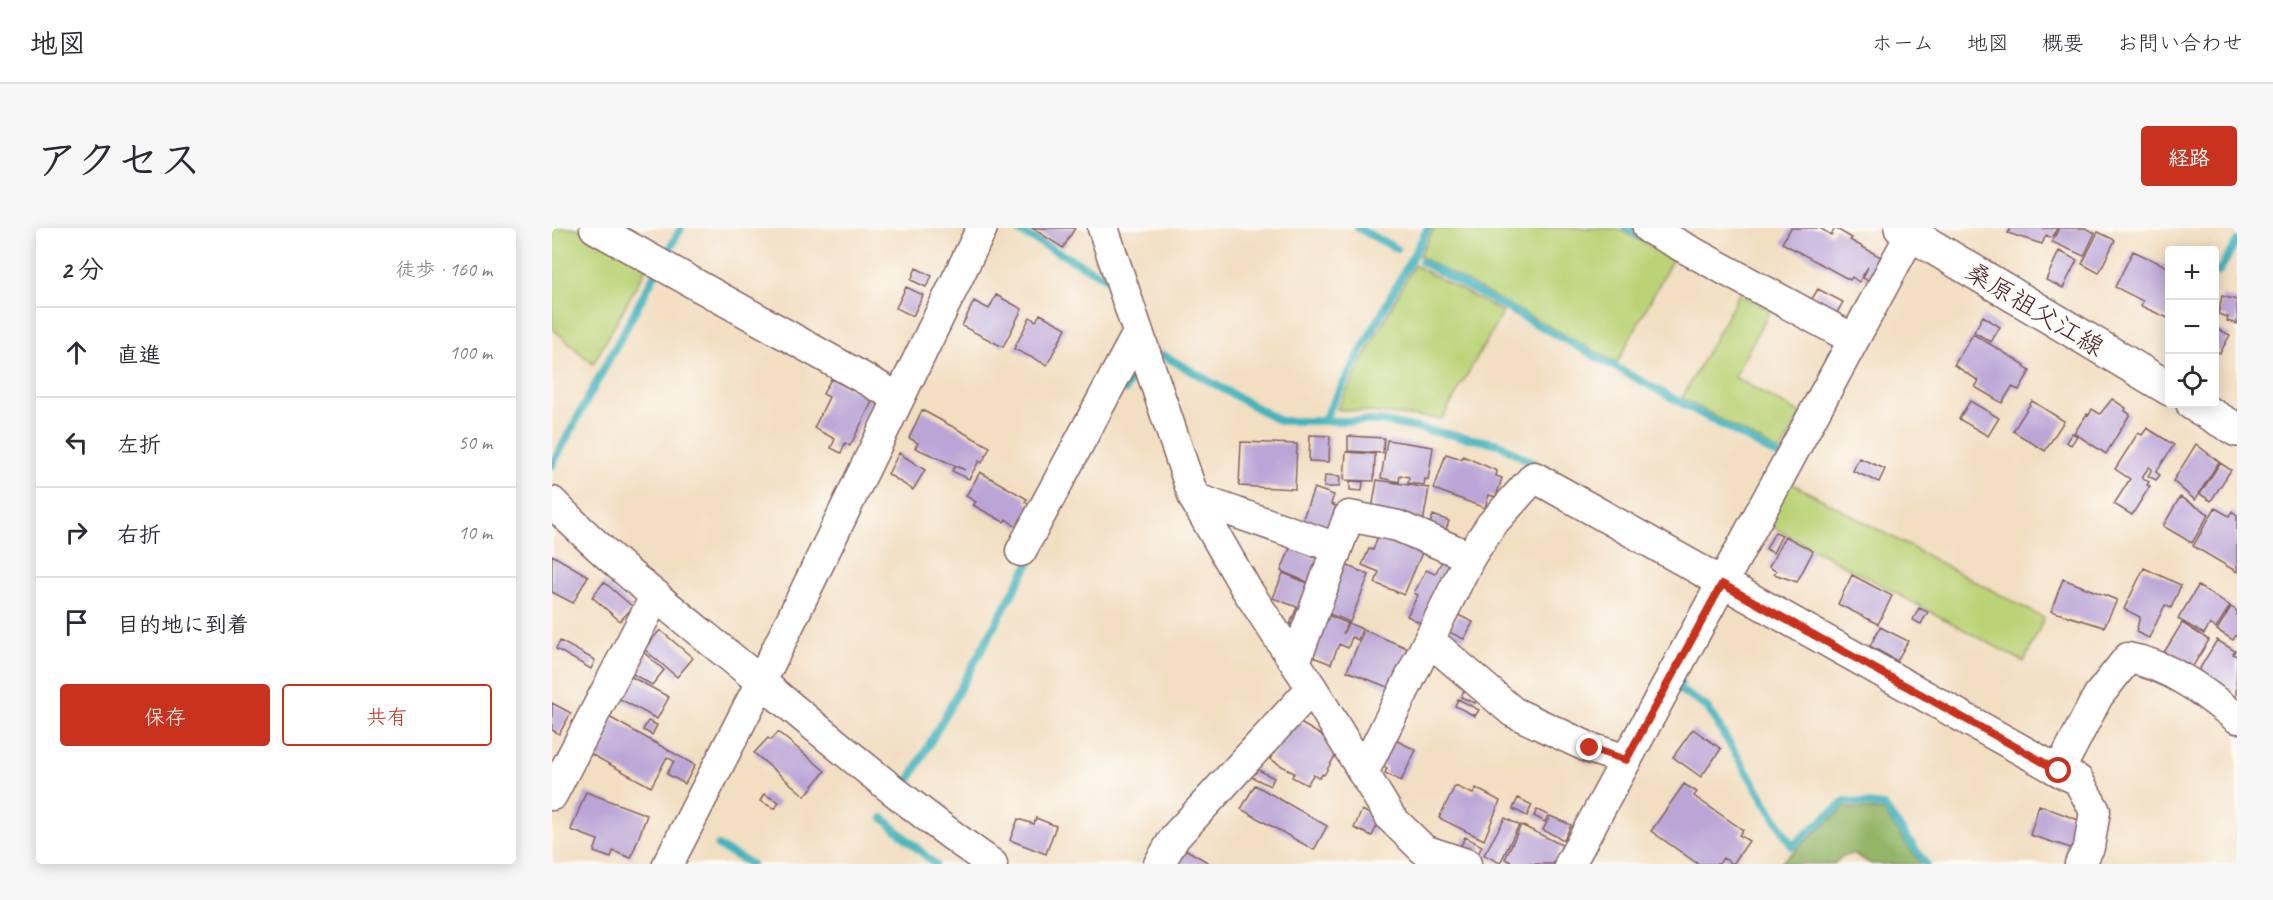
<!DOCTYPE html>
<html lang="ja">
<meta charset="utf-8">
<style>
body{margin:0;font-family:Caveat,"Klee One",sans-serif;background:#f7f7f7;color:#2b2b33}
.controls{position:absolute;right:18px;top:18px;display:grid;overflow:hidden;border-radius:6px;box-shadow:0 3px 15px #0003}
.controls button{width:54px;height:54px;display:grid;place-items:center;padding:0;border:0;border-bottom:2px solid #e1e1e2;background:#fff;color:#2b2b33;font:30px sans-serif}
.stop{position:absolute;width:18px;height:18px;margin:-14px;border:4px solid #c8321e;border-radius:50%;background:#fff}
.stop.end{background:#c8321e;border-color:#fff;box-shadow:0 2px 6px #0008}
.list{margin:0;padding:0;list-style:none}
h2{display:flex;justify-content:space-between;align-items:center;height:78px;margin:0;padding:0 24px;font-size:26px}
h2 small{font-size:20px;font-weight:400;color:#7c7c81}
.list li{display:grid;grid-template-columns:39px 1fr auto;gap:18px;align-items:center;box-sizing:border-box;height:90px;padding:0 24px;border-top:2px solid #e1e1e2}
.list b{display:block;font-size:22px;white-space:nowrap}
.list em{font-size:20px;font-style:normal;color:#7c7c81}
.actions{display:flex;gap:12px;padding:18px 24px}
.actions a{flex:1;padding:14px 0;border:2px solid #c8321e;border-radius:6px;text-align:center;font-size:21px;color:#c8321e}
.actions .main{background:#c8321e;color:#fff}
.icon{flex:none;width:33px;height:33px;fill:none;stroke:currentColor;stroke-width:2;stroke-linecap:round;stroke-linejoin:round}
.map{position:relative;flex:none;width:1685px;height:636px;overflow:hidden;border-radius:6px}
header{display:flex;align-items:center;gap:36px;box-sizing:border-box;height:84px;padding:0 30px;background:#fff;border-bottom:2px solid #e1e1e2}
header strong{font-size:28px}
nav{display:flex;gap:33px;margin-inline-start:auto;font-size:21px}
.intro{display:flex;align-items:center;justify-content:space-between;box-sizing:border-box;height:144px;padding:0 36px}
h1{margin:0;font-size:42px}
.button{padding:15px 27px;border-radius:6px;background:#c8321e;color:#fff;font-size:21px;font-weight:700}
main{display:flex;gap:36px;padding:0 36px}
aside{flex:1;background:#fff;border-radius:6px;box-shadow:0 3px 15px #0003}
.map>svg:first-child{display:block}
.green{fill:#bbd377;stroke:#827951;stroke-width:1.5}
.forest{fill:#94b568;stroke:#6f6a4a;stroke-width:1.5}
.lines{fill:none;stroke-linecap:round;stroke-linejoin:round}
.stream{stroke:#44b3bd;stroke-width:8}
.building{fill:#baa5d6}
.minor-casing{stroke:#856260;stroke-width:33}
.major-casing{stroke:#856260;stroke-width:36}
.minor{stroke:#fff;stroke-width:30}
.major{stroke:#fff;stroke-width:33}
.route{stroke:#c8321e;stroke-width:8}
.labels{text-anchor:middle;stroke-width:4.5;stroke-linejoin:round;paint-order:stroke}
.street-label{font-size:26px;fill:#4a1f2b;stroke:#fdfcf7}
</style>
<header>
<strong>地図</strong>
<nav><a>ホーム</a><a>地図</a><a>概要</a><a>お問い合わせ</a></nav>
</header>
<div class="intro"><h1>アクセス</h1><a class="button">経路</a></div>
<main>
<aside>
<h2>2 分<small>徒歩 · 160 m</small></h2>
<ul class="list">
<li><svg class="icon" aria-label="ahead" viewBox="0 0 24 24"><path d="M12 20V5M6 11l6-6 6 6"/></svg><div><b>直進</b></div><em>100 m</em></li>
<li><svg class="icon" aria-label="left" viewBox="0 0 24 24"><path d="M17 20v-9H6M10 6l-5 5 5 5"/></svg><div><b>左折</b></div><em>50 m</em></li>
<li><svg class="icon" aria-label="right" viewBox="0 0 24 24"><path d="M7 20v-9h11M14 6l5 5-5 5"/></svg><div><b>右折</b></div><em>10 m</em></li>
<li><svg class="icon" aria-label="arrive" viewBox="0 0 24 24"><path d="M6 21V4h12l-3 4 3 4H6"/></svg><div><b>目的地に到着</b></div></li>
</ul>
<div class="actions"><a class="main">保存</a><a>共有</a></div>
</aside>
<div class="map">
<svg width="1685" height="636" viewBox="0 0 1685 636">
<rect width="100%" height="100%" fill="#fdfcf7"/>
<filter id="ink" filterUnits="userSpaceOnUse"><feTurbulence type="fractalNoise" baseFrequency=".0167" numOctaves="2"/><feDisplacementMap in="SourceGraphic" scale="12" xChannelSelector="R" yChannelSelector="G"/><feConvolveMatrix kernelMatrix="1 2 1 2 8 2 1 2 1" color-interpolation-filters="sRGB"/></filter>
<filter id="wash" filterUnits="userSpaceOnUse"><feTurbulence type="fractalNoise" baseFrequency=".008" numOctaves="4" result="noise"/><feDisplacementMap in="SourceGraphic" scale="24" xChannelSelector="R" yChannelSelector="G"/><feGaussianBlur stdDeviation="1.35" result="paint"/><feColorMatrix in="noise" values="0 0 0 0 0 0 0 0 0 0 0 0 0 0 0 0 0 1.4 0 .05"/><feComposite in="paint" operator="in"/></filter>
<g filter="url(#wash)">
<rect width="100%" height="100%" fill="#f2dec1"/>
<path class="green" d="M0,0h26l69,39 -54,97 -41,-36z
M882,0h182l57,30 -56,105 -198,-107z
M862,37l89,47 -61,107 -105,-10z
M1187,66l31,16 -36,67 67,37 -21,38 -98,-54z
M1237,254l255,136 -20,44 -257,-138z"/>
<path class="forest" d="M1293,579l38,4 38,53h-50l-17,-10 -12,2 -8,8h-55z"/>
<g class="lines">
<path class="stream" d="M806,0l39,21
M1073,0l17,9
M468,4l88,47
M115,26l14,-26
M870,34l357,194
M1666,45l19,-32
M611,127l117,66h100l119,23 39,22
M573,162l14,-26
M771,193l105,-193
M0,237l103,-191
M1129,455l-3,6 29,18 85,139 53,-45 39,5 42,58
M357,553l124,-225
M331,590l52,46
M166,618l33,18"/>
</g>
<g id="blocks">
<path class="building" d="M480,0h43l-12,20z
M1239,0h29l11,7 4,-7 17,10 -2,2 36,20 -14,23 -9,-5 5,-11 -9,15 -7,-5 -2,3 -68,-37z
M1459,0h46l-5,10 -6,-3 -4,9 -34,-11z
M1507,0h26l10,5 -11,23 -32,-14z
M1546,4l17,8 -16,33 -17,-9z
M1507,23l18,9 -14,28 -17,-8z
M1581,23l37,17v51l-29,-13 2,-5 -28,-14z
M364,40l16,8 -6,11 -15,-7z
M354,59l17,8 -10,21 -17,-8z
M1266,61l25,13 -8,14 -25,-14z
M444,67l26,14 -19,38 -41,-21 12,-25 15,8z
M1670,68l15,4v24l-10,-3 1,-4 -10,-3z
M488,86l26,14 -19,37 -33,-16 16,-32 6,4z
M1431,88l17,11 -9,15 -17,-10z
M1663,100l15,7 -10,18 -6,-3z
M1421,106l52,31 -1,2 6,4 -11,19 -7,-3 -10,16 -27,-16 4,-6 -25,-16z
M279,151l42,21 -23,46 -5,-3 -4,10 -10,-5 4,-9 -21,-11 15,-31 -6,-3z
M1560,171l14,9 -1,3 5,3 -24,40 -32,-21 13,-19 2,1 3,-6 8,5z
M1418,173l29,17 -11,18 -29,-17z
M1480,173l32,20 -19,30 -32,-20z
M370,182l68,37 -8,16 -3,-2 -10,18 -17,-8 3,-5 10,4 -50,-22 3,-5 -9,-5z
M1595,200l27,17 -18,27 4,3 -4,5 -8,-4 4,-7 -3,-2 -7,10 7,5 -2,3 3,1 -18,29 -18,-11 16,-25 -15,-10 23,-36 4,2z
M1520,205l5,3 -6,9 -5,-3z
M758,207l20,1 -1,26 -20,-1z
M796,208l36,2 -1,15 -35,-2z
M835,212l46,7 -5,33 -3,-1 -1,6 -16,-2 1,-6 -9,-2 -1,7 -18,-4z
M689,214l56,2 -2,45 -56,-3z
M1644,216l23,18 -24,38 -22,-19z
M794,224l29,2 -1,27 -30,-1z
M347,225l26,17 -12,20 -25,-16z
M894,226l16,5 1,-3 34,15 -1,5 6,2 -6,19 -7,-2 -4,13 -51,-19z
M1307,230l26,11 -6,13 -26,-11z
M1668,235l11,7 -20,31 -11,-7z
M428,244l47,27 -2,3 7,4 -13,23 -13,-10 -2,3 -31,-17 3,-3 -10,-6z
M773,247l15,1 -1,11h-15z
M825,252l52,8 -6,35 -52,-8z
M798,253l13,1 -1,9 -12,-1z
M762,260l20,7 -3,9 5,2 -7,29 -30,-6z
M1628,269l29,17 -17,29 -29,-17z
M1663,280l14,8 3,-5 5,4v57l-44,-26z
M881,287l16,6 -6,17 -16,-6z
M828,302l44,18 -20,47 -29,-12 4,-11 -17,-7 7,-16 4,1z
M1223,304l7,3 -9,18 -7,-4z
M1233,308l28,15 -16,31 -23,-8 2,-3 -7,-4z
M738,320l36,14 -9,24 -36,-15z
M895,324l13,7 -34,67 -19,-10 11,-21 -4,-2 12,-23 9,4z
M0,327l36,21 -15,27 -21,-11z
M789,335l28,12 -19,47 -28,-11z
M1592,340l37,17 -10,23 -6,-3 -16,33 -13,-6 4,-15 -16,-8z
M731,345l29,12 -11,43 -11,-4 7,-17 -24,-9z
M1300,347l40,21 -14,28 -40,-20z
M1511,351l54,21 -13,27 -53,-16z
M52,354l29,25 -13,14 -28,-24z
M1646,358l32,20 -14,22 -6,-4 -6,10 -26,-15z
M1679,379l6,4v23l-4,6 -16,-10z
M1367,380l9,4 -7,12 -8,-4z
M768,384l27,11 -4,11 5,-11 14,6 -4,11 -6,-3 -4,11 -9,-4 -8,20 -28,-11z
M906,387l15,7 -9,17 -15,-7z
M1630,395l27,17 -19,31 -27,-17z
M1328,399l28,14 -11,20 -27,-15z
M108,402l33,28 -16,19 -33,-28z
M812,402l43,18 -2,4 8,3 -23,33 -43,-17z
M1665,412l18,11 -2,3 4,2 -1,43 -39,-26z
M8,413l35,19 -4,9 -35,-20z
M89,422l23,20 -12,15 -23,-13z
M78,448l39,21 -12,22 -39,-21z
M912,462l14,7 -3,6 -14,-6z
M906,471l21,11 -4,6 -20,-10z
M0,475l19,10 -12,21 -7,-4z
M57,489l86,48 -10,19 -18,-10 7,-13 -7,-4 -16,30 -62,-34z
M743,492l40,23 4,6 -15,26 -2,-1 -2,4 -7,-3 -6,10 -15,-8 2,-4 -24,-14z
M96,493l9,4 -5,10 -9,-5z
M1141,501l28,20 -20,28 -28,-20z
M226,504l47,39 -20,25 -51,-43 14,-15 3,2z
M835,508l29,14 -15,31 -16,-8 2,-5 -13,-7z
M701,539l21,11 -4,8 -22,-11z
M1132,556l13,8 -3,4 49,34 -4,5 10,6 -16,23 -10,-6 -4,6h-21l-47,-33z
M703,557l72,41 -13,24 -73,-41z
M903,558l18,8 3,-6 24,13 -16,39 -45,-22z
M34,564l61,23 -16,43 -18,-7 -2,7 -17,-6 4,-12 -27,-10z
M212,566l15,8 -4,7 -15,-8z
M966,570l14,7 -5,11 -14,-7z
M1487,577l47,18 -12,26 -44,-14z
M810,582l18,9 -8,17 -18,-8z
M985,582l11,5 -3,7 -11,-6z
M998,588l21,9 -7,15 -21,-10z
M484,590l20,8 -10,28 -36,-14 8,-21 16,5z
M953,590l14,7 -19,38 -16,-8z
M969,597l41,20 -9,19h-38l-10,-5z
M913,609l17,9 -6,12 -17,-8z
M633,621l26,15h-35z"/>
</g>
</g>
<g filter="url(#ink)">
<use href="#blocks" fill-opacity="0" stroke="#856260" stroke-width="1.5"/>
<g class="lines">
<g class="minor-casing">
<path id="minor" d="M43,0l304,170
M551,0l91,270 51,89 67,101 79,130 33,32 42,14
M1096,0l205,111
M642,270l143,50
M0,274c60,62 130,115 197,170 80,66 158,133 243,192
M469,323l117,-218
M877,412l84,72 77,36 36,12
M743,434l54,-146 49,10 72,31
M1507,543l19,9 17,31 -6,36 -9,17
M811,545l107,-216 21,-32 43,-48 525,294 39,-75 30,-38c42,7 76,34 109,60
M0,567l104,-200
M116,636l93,-182 221,-454
M607,636l16,-27 137,-149
M1018,636l341,-630"/>
</g>
<g class="major-casing">
<path id="major" d="M1349,0l269,161
M1641,176l44,26"/>
</g>
<use href="#minor" class="minor"/>
<use href="#major" class="major"/>
</g>
</g>
<g class="lines" filter="url(#ink)">
<path class="route" d="M1038,520l36,12 96,-176 337,187"/>
</g>
<g class="labels">
<g class="street-label">
<text transform="translate(1483 81) rotate(31)" y="9">桑原祖父江線</text>
</g>
</g>
</svg>
<div class="controls">
<button>+</button>
<button>−</button>
<button><svg class="icon" aria-label="locate" viewBox="0 0 24 24"><circle cx="12" cy="12" r="6"/><path d="M12 2v4M12 18v4M2 12h4M18 12h4"/></svg></button>
</div>
<div class="stop" style="left:1507px;top:543px"></div>
<div class="stop end" style="left:1038px;top:520px"></div>
</div>
</main>
